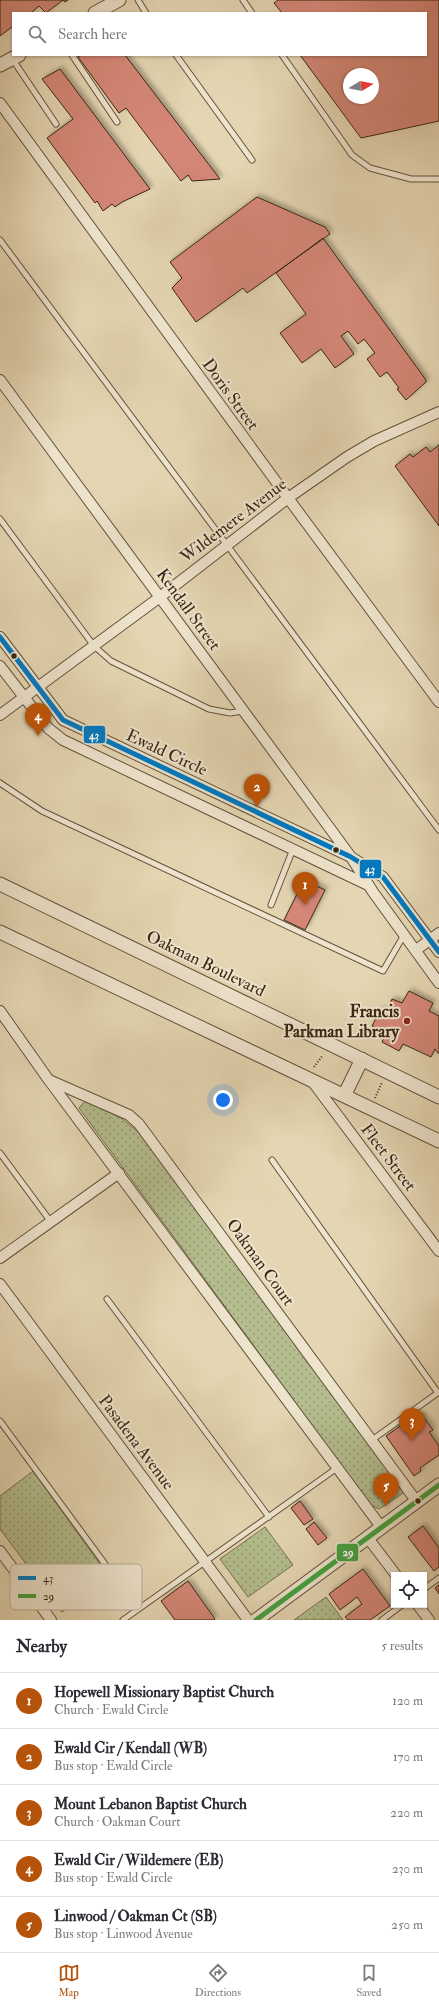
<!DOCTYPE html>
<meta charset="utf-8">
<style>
body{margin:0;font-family:"IM FELL Double Pica",serif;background:#f2f2f3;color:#2b2b33}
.controls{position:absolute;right:12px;bottom:12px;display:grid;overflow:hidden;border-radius:0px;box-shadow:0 1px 3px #0004}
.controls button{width:36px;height:36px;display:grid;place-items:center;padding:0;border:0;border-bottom:1px solid #e1e1e2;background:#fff;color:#2b2b33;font:20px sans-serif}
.compass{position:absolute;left:343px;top:68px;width:36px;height:36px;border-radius:50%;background:#fff;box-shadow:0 1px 3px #0004;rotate:80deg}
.you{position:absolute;left:223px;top:1100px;width:14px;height:14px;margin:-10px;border:3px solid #fff;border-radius:50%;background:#1a73e8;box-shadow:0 0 0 6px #1a73e833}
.badge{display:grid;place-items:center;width:26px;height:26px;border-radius:50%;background:#b45309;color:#fff;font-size:13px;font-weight:700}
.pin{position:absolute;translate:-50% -33px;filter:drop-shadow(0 1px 2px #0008)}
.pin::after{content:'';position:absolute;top:21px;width:14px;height:12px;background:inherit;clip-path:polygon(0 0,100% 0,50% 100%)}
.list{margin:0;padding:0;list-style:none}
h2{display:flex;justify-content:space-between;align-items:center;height:52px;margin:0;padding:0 16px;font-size:17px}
h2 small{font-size:13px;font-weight:400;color:#7c7c81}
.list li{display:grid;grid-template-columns:26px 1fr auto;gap:12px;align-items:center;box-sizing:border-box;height:56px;padding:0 16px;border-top:1px solid #e1e1e2}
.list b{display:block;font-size:15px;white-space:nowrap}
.list p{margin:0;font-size:13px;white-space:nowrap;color:#7c7c81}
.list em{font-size:13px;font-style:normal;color:#7c7c81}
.icon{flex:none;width:22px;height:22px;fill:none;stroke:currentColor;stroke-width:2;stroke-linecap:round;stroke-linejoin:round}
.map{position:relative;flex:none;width:439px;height:1620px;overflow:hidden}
.search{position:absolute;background:#fff;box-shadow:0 1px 3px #0004;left:12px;right:12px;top:12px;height:44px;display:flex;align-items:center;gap:10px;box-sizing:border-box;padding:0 14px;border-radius:0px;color:#7c7c81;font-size:15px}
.sheet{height:332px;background:#fff}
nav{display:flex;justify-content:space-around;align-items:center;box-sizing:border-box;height:56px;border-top:1px solid #e1e1e2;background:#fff;font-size:11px;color:#7c7c81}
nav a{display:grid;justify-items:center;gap:2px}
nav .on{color:#b45309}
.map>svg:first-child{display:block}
.grass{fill:url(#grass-dots);stroke:#767250}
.building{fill:#d58777;stroke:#392613;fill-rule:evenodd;filter:url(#shadow)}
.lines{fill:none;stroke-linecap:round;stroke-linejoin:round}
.service-casing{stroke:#64523b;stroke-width:7}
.minor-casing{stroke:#64523b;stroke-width:12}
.tertiary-casing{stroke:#64523b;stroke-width:15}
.path{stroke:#392613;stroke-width:2;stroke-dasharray:1 2;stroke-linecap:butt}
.service{stroke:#eee4ce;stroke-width:5}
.minor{stroke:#eee4ce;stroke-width:10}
.tertiary{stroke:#eee4ce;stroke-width:13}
.bus-1-casing{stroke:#eee4ce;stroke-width:8}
.bus-2-casing{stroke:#eee4ce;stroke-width:8}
.bus-1{stroke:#0079c2;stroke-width:5}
.bus-2{stroke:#43a340;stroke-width:5}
.bus-dot{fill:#392613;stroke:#eee4ce;stroke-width:1.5}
.poi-dot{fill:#8f2418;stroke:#eee4ce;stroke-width:1.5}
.labels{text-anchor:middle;stroke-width:4;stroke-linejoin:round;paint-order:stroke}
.street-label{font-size:17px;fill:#392613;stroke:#eee4ce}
.poi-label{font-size:17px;font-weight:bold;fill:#392613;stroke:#eee4ce;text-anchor:end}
.key{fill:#eee4ce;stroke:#b8ab96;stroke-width:1}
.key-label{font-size:11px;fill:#392613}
.line-badge{stroke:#eee4ce;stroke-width:1.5}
.badge-label{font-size:11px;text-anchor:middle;font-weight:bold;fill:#fff}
</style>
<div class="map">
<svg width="439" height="1620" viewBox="0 0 439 1620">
<defs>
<pattern id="grass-dots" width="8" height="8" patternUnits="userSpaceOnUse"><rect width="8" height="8" fill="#b4be8e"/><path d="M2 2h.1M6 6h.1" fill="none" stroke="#939a73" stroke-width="1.8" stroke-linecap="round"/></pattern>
<filter id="shadow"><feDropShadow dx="3" dy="-3" stdDeviation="2" flood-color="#0004"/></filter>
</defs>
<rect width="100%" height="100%" fill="#e5d6b3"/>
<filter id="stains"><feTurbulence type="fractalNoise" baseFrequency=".005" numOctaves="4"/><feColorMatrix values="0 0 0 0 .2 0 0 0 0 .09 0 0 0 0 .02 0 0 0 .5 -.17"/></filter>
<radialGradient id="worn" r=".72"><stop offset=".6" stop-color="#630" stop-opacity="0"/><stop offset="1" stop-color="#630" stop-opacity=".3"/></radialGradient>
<path class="grass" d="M85,1101l36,17 17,14 260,349 5,8 -1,5 -23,15 -8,-4 -292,-397z
M33,1471l77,107 -48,34 -62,-83v-33z
M265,1527l28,38 -45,32 -28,-38z
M326,1597l17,23h-49z"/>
<path class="building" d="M0,0h68l-3,2 -2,-2 -17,13 -7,-7 -8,7h-18v13l-13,10z
M278,0h161v121l-78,17 -61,-83h126v-42h-144l-8,-10zM349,74h24v24h-24z
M81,55h44l95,124 -28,2 -4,-6 -7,6 -55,-73 -7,5 -41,-56z
M60,69l90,120 -28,13 -7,5 -3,-3 -9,7 -6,-10 -2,2 -48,-65 26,-19 -31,-40z
M257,197l68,30 5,7 -83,59 -4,-5 -47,34 -24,-34 10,-10 -12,-16z
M323,238l103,142v2l-20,18 -9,-11 2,-1 -12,-16 -7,5 -13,-18 8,-6 -11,-14 -6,5 -10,-13 -7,5 13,18 -19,14 -14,-19 -19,14 -22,-30 26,-19 -30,-41z
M439,445v81l-44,-60 15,-12 3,3 13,-10 4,5z
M304,880l21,10 -20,40 -21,-10z
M409,991l24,12 -4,8 10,5v38l-4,-5 -4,8 -28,-13 -4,7 -17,-9 4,-9 -14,-7 8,-16 6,3 6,-14 10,4z
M421,1414l12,16 -4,2 10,14v9l-19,13 1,3 -7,5 -28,-40 30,-21 1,2z
M300,1501l13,18 -9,6 -13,-17z
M314,1522l13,16 -9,7 -12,-16z
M423,1526l16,22v19l-5,4 -26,-34z
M363,1569l27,37 -20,14h-22l-3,-3 17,-13 -5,-7 -17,13 -11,-16z
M188,1581l27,38 -1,1h-39l-14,-19z
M439,1585v9l-4,-6z"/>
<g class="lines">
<g class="service-casing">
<path id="service" d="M138,0l8,13
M243,0l9,13
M72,55l45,67
M176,55l76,105
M282,55l70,100 18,13 41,11h28
M13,60l43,64
M0,240l439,590
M0,519l94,127 17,15 98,48 21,4 13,-2
M0,783l42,28 341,160 21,-36
M271,905l22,-56
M0,1153l51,69
M272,1160l166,233
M107,1299l162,218
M0,1421l138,188
M372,1440l67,-48
M424,1589l15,-11
M123,1620l214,-152
M382,1620l20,-15"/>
</g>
<g class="minor-casing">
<path id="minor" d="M0,103l288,395 151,204
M0,380l351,477 22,35 66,91
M0,637l63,83 288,137 32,20 56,75
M0,666l48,62 15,12 305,145
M0,715l160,-118 128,-99 59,-41 27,-16 65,-29
M416,950l23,-17
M0,1011l48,68 334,449
M49,1080l80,35 10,9 278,378
M312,1081l127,170
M0,1258l119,-85
M0,1284l248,336
M368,1538l28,37
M0,1551l51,69
M418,1605l11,15"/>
</g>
<g class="tertiary-casing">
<path id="tertiary" d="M95,13l24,-13
M0,65l19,-10
M0,884l439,213
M0,932l439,209
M344,1096l18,-37
M256,1620l183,-135"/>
</g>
<path class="path" d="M314,1067l9,-12
M375,1098l7,-16"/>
<use href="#service" class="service"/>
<use href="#minor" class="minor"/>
<use href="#tertiary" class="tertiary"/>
<g class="bus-1-casing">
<path id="bus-1" d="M0,637l63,83 288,137 32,20 56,75"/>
</g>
<g class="bus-2-casing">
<path id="bus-2" d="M256,1620l183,-135"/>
</g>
<use href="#bus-1" class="bus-1"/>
<use href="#bus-2" class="bus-2"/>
</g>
<g class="bus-dot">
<circle cx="14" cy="656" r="3.5"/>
<circle cx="336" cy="850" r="3.5"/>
<circle cx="418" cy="1501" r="3.5"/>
</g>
<circle class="poi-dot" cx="407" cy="1021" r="4"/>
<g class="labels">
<g class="street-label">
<text transform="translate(231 394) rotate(54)" y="6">Doris Street</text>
<text transform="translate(233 520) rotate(-37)" y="6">Wildemere Avenue</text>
<text transform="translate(189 609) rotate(54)" y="6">Kendall Street</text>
<text transform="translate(167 752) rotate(25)" y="6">Ewald Circle</text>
<text transform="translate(206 963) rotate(26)" y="6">Oakman Boulevard</text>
<text transform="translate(389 1157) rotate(53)" y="6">Fleet Street</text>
<text transform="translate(261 1262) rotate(54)" y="6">Oakman Court</text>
<text transform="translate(137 1442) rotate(53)" y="6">Pasadena Avenue</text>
</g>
<g class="poi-label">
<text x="399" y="1017">Francis<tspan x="399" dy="20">Parkman Library</tspan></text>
</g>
</g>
<rect x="10" y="1564" width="132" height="46" rx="6" class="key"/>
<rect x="18" y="1576" width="18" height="4" fill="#0079c2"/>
<rect x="18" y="1594" width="18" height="4" fill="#43a340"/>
<g class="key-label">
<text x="43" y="1582">43</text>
<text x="43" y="1600">29</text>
</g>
<g class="line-badge">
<rect x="83" y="725" width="23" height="19" rx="4" fill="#0079c2"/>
<rect x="359" y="859" width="23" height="20" rx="4" fill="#0079c2"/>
<rect x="336" y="1543" width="23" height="19" rx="4" fill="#43a340"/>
</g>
<g class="badge-label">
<text x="94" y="739">43</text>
<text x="370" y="873">43</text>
<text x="348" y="1556">29</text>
</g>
<rect width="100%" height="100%" filter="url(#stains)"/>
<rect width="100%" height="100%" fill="url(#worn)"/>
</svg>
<div class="controls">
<button><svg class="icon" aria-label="locate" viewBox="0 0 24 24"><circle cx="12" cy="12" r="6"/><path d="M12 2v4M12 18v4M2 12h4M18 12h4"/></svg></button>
</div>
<svg class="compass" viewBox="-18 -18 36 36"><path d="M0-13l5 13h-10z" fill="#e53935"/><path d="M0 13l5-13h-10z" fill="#7c7c81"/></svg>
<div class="you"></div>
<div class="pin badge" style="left:305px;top:905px">1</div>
<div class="pin badge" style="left:257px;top:807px">2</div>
<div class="pin badge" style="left:412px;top:1441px">3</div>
<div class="pin badge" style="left:38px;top:736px">4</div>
<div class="pin badge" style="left:386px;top:1506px">5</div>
<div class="search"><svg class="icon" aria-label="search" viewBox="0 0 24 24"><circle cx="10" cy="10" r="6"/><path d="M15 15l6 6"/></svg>Search here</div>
</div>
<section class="sheet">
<h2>Nearby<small>5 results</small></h2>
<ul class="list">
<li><span class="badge">1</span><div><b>Hopewell Missionary Baptist Church</b><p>Church · Ewald Circle</p></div><em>120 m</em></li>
<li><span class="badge">2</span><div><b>Ewald Cir / Kendall (WB)</b><p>Bus stop · Ewald Circle</p></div><em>170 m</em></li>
<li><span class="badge">3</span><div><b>Mount Lebanon Baptist Church</b><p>Church · Oakman Court</p></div><em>220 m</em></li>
<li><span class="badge">4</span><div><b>Ewald Cir / Wildemere (EB)</b><p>Bus stop · Ewald Circle</p></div><em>230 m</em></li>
<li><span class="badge">5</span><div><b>Linwood / Oakman Ct (SB)</b><p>Bus stop · Linwood Avenue</p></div><em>250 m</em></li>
</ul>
</section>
<nav>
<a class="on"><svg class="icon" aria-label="map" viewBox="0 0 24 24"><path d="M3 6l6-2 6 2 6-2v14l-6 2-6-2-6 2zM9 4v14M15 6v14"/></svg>Map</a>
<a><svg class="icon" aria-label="directions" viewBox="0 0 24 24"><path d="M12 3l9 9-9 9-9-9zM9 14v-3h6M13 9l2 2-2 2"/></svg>Directions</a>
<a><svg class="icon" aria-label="saved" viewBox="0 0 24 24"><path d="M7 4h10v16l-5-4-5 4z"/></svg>Saved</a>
</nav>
